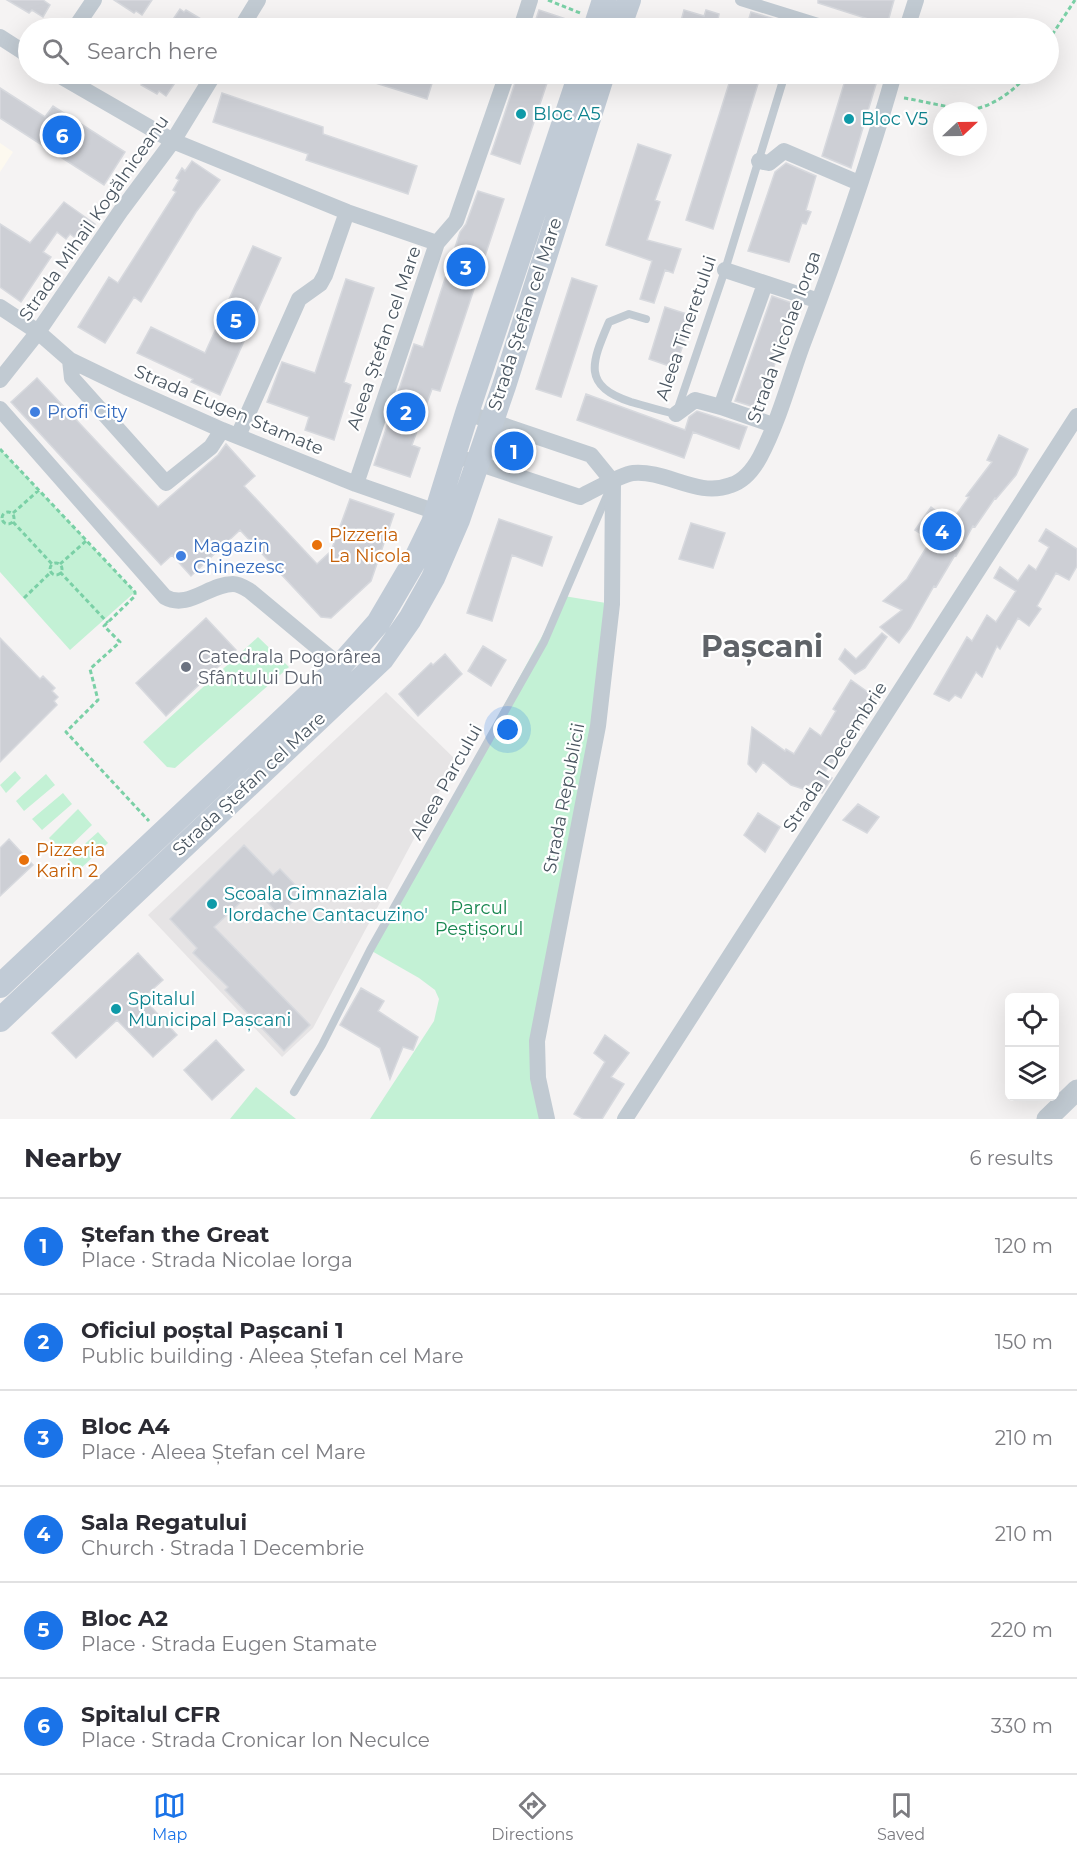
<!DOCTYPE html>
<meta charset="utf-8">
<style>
body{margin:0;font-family:Montserrat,sans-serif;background:#f7f7f7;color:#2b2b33}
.controls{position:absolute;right:18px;bottom:18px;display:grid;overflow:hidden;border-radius:9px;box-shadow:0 6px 24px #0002}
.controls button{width:54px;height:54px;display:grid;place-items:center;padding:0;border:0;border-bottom:2px solid #e1e1e2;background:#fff;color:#2b2b33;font:30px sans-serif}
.compass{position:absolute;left:933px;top:102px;width:54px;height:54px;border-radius:50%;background:#fff;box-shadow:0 6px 24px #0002;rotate:68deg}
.you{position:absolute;left:508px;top:730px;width:21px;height:21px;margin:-15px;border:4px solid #fff;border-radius:50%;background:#1a73e8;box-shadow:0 0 0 9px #1a73e833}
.badge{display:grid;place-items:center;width:39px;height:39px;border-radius:50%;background:#1a73e8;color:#fff;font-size:20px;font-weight:700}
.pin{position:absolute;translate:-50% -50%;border:3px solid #fff;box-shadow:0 2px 6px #0006}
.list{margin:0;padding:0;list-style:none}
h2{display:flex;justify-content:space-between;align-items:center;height:78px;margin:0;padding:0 24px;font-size:26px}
h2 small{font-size:20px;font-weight:400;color:#7c7c81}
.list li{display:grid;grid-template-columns:39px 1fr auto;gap:18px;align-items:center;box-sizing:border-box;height:96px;padding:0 24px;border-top:2px solid #e1e1e2}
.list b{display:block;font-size:22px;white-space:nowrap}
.list p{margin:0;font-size:20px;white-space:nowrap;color:#7c7c81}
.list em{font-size:20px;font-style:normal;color:#7c7c81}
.icon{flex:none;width:33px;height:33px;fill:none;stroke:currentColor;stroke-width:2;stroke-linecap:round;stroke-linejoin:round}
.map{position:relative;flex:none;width:1077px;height:1119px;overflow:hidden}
.search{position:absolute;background:#fff;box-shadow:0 6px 24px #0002;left:18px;right:18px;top:18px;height:66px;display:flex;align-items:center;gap:15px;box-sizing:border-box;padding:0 21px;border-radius:33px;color:#7c7c81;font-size:22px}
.sheet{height:654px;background:#fff}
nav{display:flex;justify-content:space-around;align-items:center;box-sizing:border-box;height:84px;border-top:2px solid #e1e1e2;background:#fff;font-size:16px;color:#7c7c81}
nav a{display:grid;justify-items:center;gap:3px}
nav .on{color:#1a73e8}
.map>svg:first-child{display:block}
.commercial{fill:#fdf9ef}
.education{fill:#e6e4e5}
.green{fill:#c3f1d5}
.building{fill:#cdcfd5;stroke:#d7d9de;stroke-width:1.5}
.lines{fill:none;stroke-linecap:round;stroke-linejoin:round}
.path{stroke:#7ad0a6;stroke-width:3;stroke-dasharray:4.5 3;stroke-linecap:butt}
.service{stroke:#c1cad2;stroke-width:8}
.pedestrian{stroke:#c1cad2;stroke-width:12}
.minor{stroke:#c1cad2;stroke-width:16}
.tertiary{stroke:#c1cad2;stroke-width:21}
.secondary{stroke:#c1cbd6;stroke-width:24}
.culture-dot{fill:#0f9aa8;stroke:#fff;stroke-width:2}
.shop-dot{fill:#3f7fe0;stroke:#fff;stroke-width:2}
.food-dot{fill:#e8710a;stroke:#fff;stroke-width:2}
.worship-dot{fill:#6b7280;stroke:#fff;stroke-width:2}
.labels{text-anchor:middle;stroke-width:4.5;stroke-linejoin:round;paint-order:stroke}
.culture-label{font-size:18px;fill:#0d838f;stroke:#fff;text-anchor:start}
.street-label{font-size:18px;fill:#4a5661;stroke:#fff}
.shop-label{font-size:18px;fill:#366cbe;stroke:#fff;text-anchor:start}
.food-label{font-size:18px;fill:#c56008;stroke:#fff;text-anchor:start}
.worship-label{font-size:18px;fill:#5b616d;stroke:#fff;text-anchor:start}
.park-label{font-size:18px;fill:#17864f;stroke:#fff}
.town-label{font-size:30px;font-weight:bold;fill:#5f6368;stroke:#fff}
</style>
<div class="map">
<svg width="1077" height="1119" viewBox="0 0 1077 1119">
<rect width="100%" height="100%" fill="#f5f3f3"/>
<path class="commercial" d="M0,143l13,9 -13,20z"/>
<path class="education" d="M386,692l70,68 -143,268 -31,29 -134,-142z"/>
<path class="green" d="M0,449l135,143 -65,58 -70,-78z
M564,596l48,8 -75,437 10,78h-177l64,-98 5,-22 -4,-9 -16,-12 -49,-28z
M258,637l31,30 -114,101 -8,-1 -24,-25z
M15,771l6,7 -15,15 -6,-8z
M46,774l9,11 -31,26 -8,-10z
M63,793l9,11 -30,26 -10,-11z
M78,809l14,16 -29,28 -14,-15z
M98,832l10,11 -29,27 -11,-11z
M256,1087l40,32h-66z"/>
<path class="building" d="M7,0h36l7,5 -7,12 -11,-7 -3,3z
M114,0h38l-10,15 -6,-4 -2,2z
M818,0h76l-7,25 -69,-22z
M180,9l4,3 2,-2 30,18h-49z
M539,10l42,14v4h-48z
M684,10l20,6 2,-6 13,4 -1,6 17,6 -1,2h-55z
M751,12l27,8 -3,8h-29z
M131,74h50l-15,22 -7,-5 -2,3 -16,-9 2,-4z
M354,74h81l-8,25 -74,-23z
M518,74h32l-30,90 -29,-10z
M732,74h29l-48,155 -27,-9z
M847,74h32l-28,94 -29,-12z
M0,88l45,29 8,-11 72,46 -21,33 -104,-67z
M222,93l101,34v7l94,32 -9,28 -102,-34 2,-6 -95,-32z
M638,144l33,11 -16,45 5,2 -13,38 34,9 -8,24 -8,-3 -11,33 -14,-4 12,-38 -46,-16z
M192,161l28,19 -24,32 -55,90 -7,-5 -29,46 -27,-16 31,-50 9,6 58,-91 -3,-2 6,-10 -3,-2 6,-10 3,3z
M786,163l30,13 -10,34 5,2 -5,12 -4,-1 -13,39 -41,-11 27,-79z
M478,191l26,8 -64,192 -8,-2 -20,56 8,3 -10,29 -36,-12 40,-121 9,3 37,-115 6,-8z
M64,202l31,22 -9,10 -4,-4 -4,7 -2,-2 -2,2 -4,-3 -4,5 -9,-7 -14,20 8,5 -30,45 -21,-15v-63l30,19z
M253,246l28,12 -61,137 -29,-13 2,-3 -56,-26 14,-26 54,26z
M572,278l25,8 -36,111 -25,-8z
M346,279l28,9 -30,94 7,3 -17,55 -29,-10 4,-13 -42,-15 15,-40 33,11z
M772,296l23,8 -35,104 -6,-1 -19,-6z
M665,307l28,9 -18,52 -26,-9z
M37,378l121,129 60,-52 8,-11 29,32 -11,10 73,78 14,-13 19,-52 44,15 -23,67 -40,37 -10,-1 -81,-87 -49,46 -19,-21 -11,10 -150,-163z
M586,394l99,36 4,-13 8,-6 50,16 -8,22 -46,-17 -9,26 -107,-38z
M999,435l29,14 -12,26 -20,24 -1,-1 -20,29 -2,-1 -17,30 -1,-1 -19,32 -2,-1 -24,42 -11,15 -19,-16 22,-17 -19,-9 24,-22 24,-39 -16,-10 16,-23 20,15 18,-25 -3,-1 26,-34 -5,-2z
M499,519l53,18 -10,29 -30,-11 -20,66 -25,-8z
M691,523l34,10 -12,35 -34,-9z
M1046,529l31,20v17l-8,14 -13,-7 -19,33 4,3 -12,17 -11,-8 -18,31 -3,-3 -15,31 -6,-5 -15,26 -6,-3 -6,6 -15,-7 33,-57 5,4 15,-26 9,7 20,-31 -22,-13 6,-11 18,14 11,-16 7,5 13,-23 -10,-6z
M206,618l30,32 -70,66 -30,-33z
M882,633l5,4 -22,31 -10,6 -16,-15 6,-10 11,10z
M0,638l40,41 3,-3 12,12 -3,3 6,6 -4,4 3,4 -57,57z
M483,646l23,14 -15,26 -23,-15z
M445,654l17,20 -44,42 -19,-22 32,-31 2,2z
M851,680l25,18 -23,37 -29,38 8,5 -10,15 -12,-9 -7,5 -12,-4 -28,-23 -7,10 -8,-8 4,-37 33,24 1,-2 8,5 16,-26 11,8 15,-25 -3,-2z
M858,804l21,13 -12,16 -24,-13z
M758,813l22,14 -15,25 -21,-17z
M9,839l24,26 -33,31v-48z
M244,845l29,30 7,-6 22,23 -23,23 -24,-26 -41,38 96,98 -26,26 -59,-61 3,-3 -35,-34 4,-5 -27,-29z
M138,953l25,27 -20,18 34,37 -24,22 -36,-37 -41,38 -24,-25z
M361,988l23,13 -6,10 40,26 -5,13 -10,-3 -13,32 -10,-31 -40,-23z
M605,1035l24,18 -18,24 13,7 -22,35h-19l-9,-5 31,-52 -11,-9z
M216,1040l28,30 -32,30 -28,-30z"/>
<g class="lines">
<path class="path" d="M548,0l32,13
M1048,41l27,-41
M904,98c14,2 57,13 69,11 19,-2 44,-20 54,-35
M0,449l135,143v4l-31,30 16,16 -30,27 8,31 -32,32 83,89
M2 518a6 6 0 1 1 12 0a6 6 0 1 1-12 0Z
M13,513l26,-23
M13,522l39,42
M50 569a6 6 0 1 1 12 0a6 6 0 1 1-12 0Z
M60,564l26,-23
M60,572l48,51
M24,598l27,-26"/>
<path class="service" d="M799,28l3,-9
M646,319l-17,-5 -20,8c-17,40 -28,64 22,80 15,4 30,9 45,12l49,-144 60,-196
M294,1092l28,-47 48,-95 174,-308 64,-149"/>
<path class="pedestrian" d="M741,0l90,28"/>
<path class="minor" d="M368,26l7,2
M75,28l19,-28
M241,28l17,-28
M521,28l9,-28
M907,28l9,-28
M0,37l28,18
M57,74l116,67 174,71 90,31
M759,161l10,2 15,-12 75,32
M725,270l94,31
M0,307l38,25 32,28 58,28 94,42 134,54 89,31
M70,360l2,18 94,105 45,-36 11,-17
M0,380l38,-48 82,-120 53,-71 41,-67
M721,407l52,18
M0,409l165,188c23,13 44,-13 68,-13 6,0 12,4 17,7l90,75
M467,413l124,42 22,27
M676,414l19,-14 26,7 44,-123
M238,436l61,-137 21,-15 5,-9 22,-63
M468,460l112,37c12,-6 42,-23 53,-24 34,-3 64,25 98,12 13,-4 23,-17 29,-28 18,-34 29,-75 42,-111 34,-89 66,-180 92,-272
M356,484l81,-241 19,-22 51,-147
M547,1119l-9,-41 -1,-37 61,-315 14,-122 1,-122
M625,1119l452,-703"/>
<path class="tertiary" d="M1047,1119l30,-29"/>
<path class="secondary" d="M595,28l9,-28
M619,28l10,-28
M0,986l340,-320 38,-43 37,-63 18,-37 34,-110 113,-339
M0,1020l382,-361 28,-40 23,-41 25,-58 46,-134 99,-312"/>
</g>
<g class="culture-dot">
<circle cx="521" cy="114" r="6"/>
<circle cx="849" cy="119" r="6"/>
<circle cx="212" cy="904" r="6"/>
<circle cx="116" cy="1009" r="6"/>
</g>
<g class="shop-dot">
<circle cx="35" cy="412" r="6"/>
<circle cx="181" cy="556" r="6"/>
</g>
<g class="food-dot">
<circle cx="317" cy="545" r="6"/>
<circle cx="24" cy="860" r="6"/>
</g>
<circle class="worship-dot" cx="186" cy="667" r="6"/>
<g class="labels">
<g class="culture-label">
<text x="533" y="120">Bloc A5</text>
<text x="861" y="125">Bloc V5</text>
<text x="224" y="900">Scoala Gimnaziala<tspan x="224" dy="21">'Iordache Cantacuzino'</tspan></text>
<text x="128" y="1005">Spitalul<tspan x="128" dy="21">Municipal Pașcani</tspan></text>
</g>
<g class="street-label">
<text transform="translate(94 218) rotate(-55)" y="6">Strada Mihail Kogălniceanu</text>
<text transform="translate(525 314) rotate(-72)" y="6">Strada Ștefan cel Mare</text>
<text transform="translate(686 328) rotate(-71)" y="6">Aleea Tineretului</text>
<text transform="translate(784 337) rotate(-70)" y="6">Strada Nicolae Iorga</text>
<text transform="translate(384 338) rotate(-71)" y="6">Aleea Ștefan cel Mare</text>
<text transform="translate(229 410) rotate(23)" y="6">Strada Eugen Stamate</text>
<text transform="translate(835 757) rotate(-57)" y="6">Strada 1 Decembrie</text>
<text transform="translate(446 782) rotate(-61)" y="6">Aleea Parcului</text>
<text transform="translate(249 784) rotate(-43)" y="6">Strada Ștefan cel Mare</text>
<text transform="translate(564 798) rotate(-79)" y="6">Strada Republicii</text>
</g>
<g class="shop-label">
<text x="47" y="418">Profi City</text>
<text x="193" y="552">Magazin<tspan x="193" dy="21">Chinezesc</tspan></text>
</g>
<g class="food-label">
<text x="329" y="541">Pizzeria<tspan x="329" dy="21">La Nicola</tspan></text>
<text x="36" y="856">Pizzeria<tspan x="36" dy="21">Karin 2</tspan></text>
</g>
<g class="worship-label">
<text x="198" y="663">Catedrala Pogorârea<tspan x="198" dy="21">Sfântului Duh</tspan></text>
</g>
<g class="park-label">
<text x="479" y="914">Parcul<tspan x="479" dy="21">Peștișorul</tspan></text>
</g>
<g class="town-label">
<text x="762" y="657">Pașcani</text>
</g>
</g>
</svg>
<div class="controls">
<button><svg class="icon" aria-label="locate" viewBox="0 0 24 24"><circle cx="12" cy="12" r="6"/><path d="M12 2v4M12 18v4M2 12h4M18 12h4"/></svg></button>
<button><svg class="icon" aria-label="layers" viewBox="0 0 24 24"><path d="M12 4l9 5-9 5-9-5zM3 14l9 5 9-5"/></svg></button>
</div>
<svg class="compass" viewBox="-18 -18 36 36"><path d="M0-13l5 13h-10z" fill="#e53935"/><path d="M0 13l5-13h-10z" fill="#7c7c81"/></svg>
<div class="you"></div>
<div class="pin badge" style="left:514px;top:451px">1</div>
<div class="pin badge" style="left:406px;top:412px">2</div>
<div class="pin badge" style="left:466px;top:267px">3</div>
<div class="pin badge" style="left:942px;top:531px">4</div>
<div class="pin badge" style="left:236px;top:320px">5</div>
<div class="pin badge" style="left:62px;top:135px">6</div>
<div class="search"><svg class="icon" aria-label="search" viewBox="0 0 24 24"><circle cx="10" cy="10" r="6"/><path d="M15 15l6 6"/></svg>Search here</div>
</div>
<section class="sheet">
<h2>Nearby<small>6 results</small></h2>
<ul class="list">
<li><span class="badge">1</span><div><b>Ștefan the Great</b><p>Place · Strada Nicolae Iorga</p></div><em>120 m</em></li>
<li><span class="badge">2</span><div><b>Oficiul poștal Pașcani 1</b><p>Public building · Aleea Ștefan cel Mare</p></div><em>150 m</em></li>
<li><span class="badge">3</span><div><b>Bloc A4</b><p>Place · Aleea Ștefan cel Mare</p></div><em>210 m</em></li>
<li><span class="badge">4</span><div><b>Sala Regatului</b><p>Church · Strada 1 Decembrie</p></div><em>210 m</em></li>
<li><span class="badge">5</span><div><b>Bloc A2</b><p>Place · Strada Eugen Stamate</p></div><em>220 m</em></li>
<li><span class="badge">6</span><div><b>Spitalul CFR</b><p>Place · Strada Cronicar Ion Neculce</p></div><em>330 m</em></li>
</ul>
</section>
<nav>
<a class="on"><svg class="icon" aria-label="map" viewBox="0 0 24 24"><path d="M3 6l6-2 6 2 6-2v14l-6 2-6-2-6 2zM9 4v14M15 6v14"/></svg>Map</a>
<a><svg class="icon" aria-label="directions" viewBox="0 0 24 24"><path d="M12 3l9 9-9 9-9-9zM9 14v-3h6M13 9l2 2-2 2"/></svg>Directions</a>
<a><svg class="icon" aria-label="saved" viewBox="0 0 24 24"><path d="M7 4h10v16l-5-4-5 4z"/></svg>Saved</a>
</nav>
